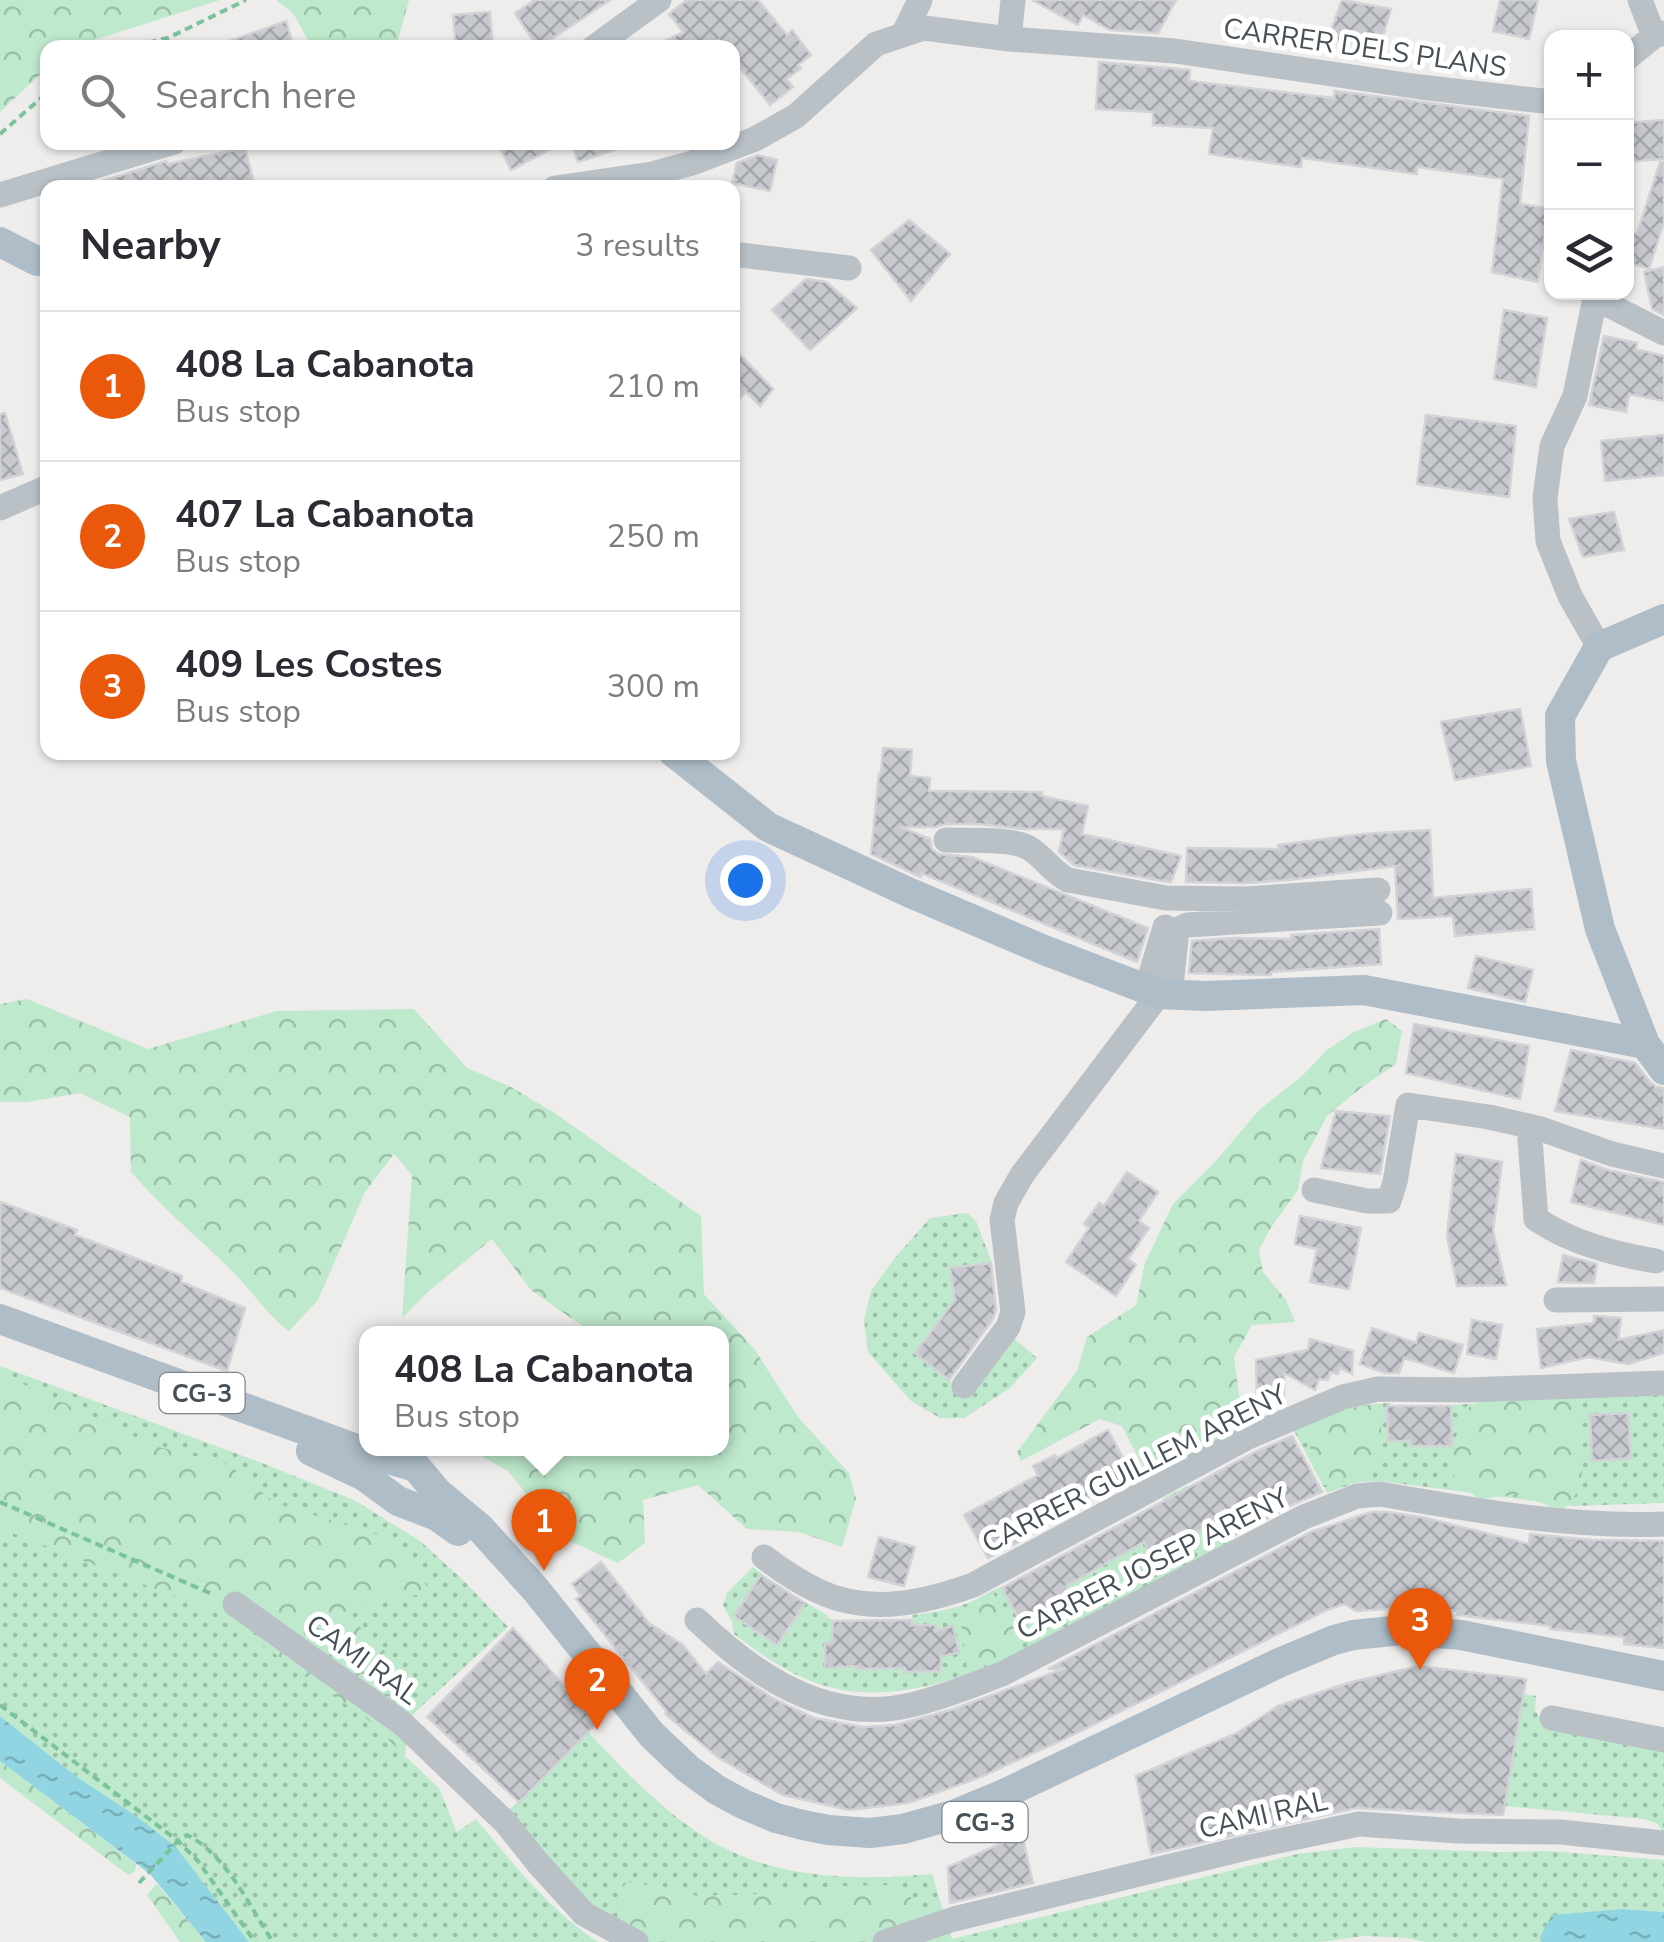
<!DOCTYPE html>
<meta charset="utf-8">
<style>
body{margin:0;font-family:"Nunito Sans",sans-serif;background:#f7f7f7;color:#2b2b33}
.controls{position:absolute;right:30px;top:30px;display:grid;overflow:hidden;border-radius:20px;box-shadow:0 2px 8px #0004}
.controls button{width:90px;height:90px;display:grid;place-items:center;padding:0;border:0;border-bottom:2px solid #e1e1e2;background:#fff;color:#2b2b33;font:50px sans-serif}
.you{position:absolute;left:745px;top:880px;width:35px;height:35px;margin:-25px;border:8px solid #fff;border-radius:50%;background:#1a73e8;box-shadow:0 0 0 15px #1a73e833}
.badge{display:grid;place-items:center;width:65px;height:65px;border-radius:50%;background:#ea580c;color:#fff;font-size:32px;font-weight:700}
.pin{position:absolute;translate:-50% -82px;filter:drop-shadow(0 2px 5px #0008)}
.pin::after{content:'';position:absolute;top:52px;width:35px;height:30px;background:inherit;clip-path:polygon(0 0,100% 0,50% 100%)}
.popup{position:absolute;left:359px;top:1326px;width:370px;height:130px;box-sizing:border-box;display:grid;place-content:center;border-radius:20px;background:#fff;filter:drop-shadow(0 2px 8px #0005);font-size:32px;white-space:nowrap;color:#7c7c81}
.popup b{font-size:38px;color:#2b2b33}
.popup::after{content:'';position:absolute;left:50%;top:100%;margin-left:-20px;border:20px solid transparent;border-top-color:#fff}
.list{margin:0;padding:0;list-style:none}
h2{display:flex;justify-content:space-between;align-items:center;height:130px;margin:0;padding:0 40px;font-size:42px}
h2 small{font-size:32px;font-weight:400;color:#7c7c81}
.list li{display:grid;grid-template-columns:65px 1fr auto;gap:30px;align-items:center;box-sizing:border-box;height:150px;padding:0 40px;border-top:2px solid #e1e1e2}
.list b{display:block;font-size:38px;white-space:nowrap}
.list p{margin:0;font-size:32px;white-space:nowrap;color:#7c7c81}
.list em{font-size:32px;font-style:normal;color:#7c7c81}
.icon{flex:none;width:55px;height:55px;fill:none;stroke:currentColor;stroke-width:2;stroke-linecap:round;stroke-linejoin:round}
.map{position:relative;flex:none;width:1664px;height:1942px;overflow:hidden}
.search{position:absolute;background:#fff;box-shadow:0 2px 8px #0004;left:40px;top:40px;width:700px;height:110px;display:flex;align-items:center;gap:25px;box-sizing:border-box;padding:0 35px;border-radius:20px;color:#7c7c81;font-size:38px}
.panel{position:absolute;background:#fff;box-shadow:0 2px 8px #0004;left:40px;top:180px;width:700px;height:580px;border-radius:20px}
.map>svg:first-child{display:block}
.green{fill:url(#green-dots)}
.forest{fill:url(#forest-crowns)}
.water{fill:url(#water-ripples)}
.building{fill:url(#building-cross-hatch);stroke:#d1d3d7;stroke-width:2.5}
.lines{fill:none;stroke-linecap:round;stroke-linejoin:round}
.path{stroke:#7ac39b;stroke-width:4;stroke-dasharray:8 5;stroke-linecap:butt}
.minor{stroke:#b9c1c7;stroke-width:25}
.major{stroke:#aebdc8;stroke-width:30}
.labels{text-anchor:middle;stroke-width:10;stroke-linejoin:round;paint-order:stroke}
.shield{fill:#fff;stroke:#7e8489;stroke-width:2.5}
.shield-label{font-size:25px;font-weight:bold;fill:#465057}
.street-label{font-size:28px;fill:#465057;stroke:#fff}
</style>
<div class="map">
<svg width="1664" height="1942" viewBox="0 0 1664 1942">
<defs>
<pattern id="green-dots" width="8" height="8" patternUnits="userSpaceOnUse" patternTransform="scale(2.5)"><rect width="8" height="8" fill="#bee9cc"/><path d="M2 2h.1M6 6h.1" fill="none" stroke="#9cbfa8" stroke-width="1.8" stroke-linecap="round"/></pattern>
<pattern id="forest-crowns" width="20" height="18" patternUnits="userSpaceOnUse" patternTransform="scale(2.5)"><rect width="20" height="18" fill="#bee9cc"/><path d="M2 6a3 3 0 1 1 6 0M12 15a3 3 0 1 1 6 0" fill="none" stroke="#9cbfa8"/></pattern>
<pattern id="water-ripples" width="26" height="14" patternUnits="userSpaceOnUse" patternTransform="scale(2.5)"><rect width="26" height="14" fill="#90d5e1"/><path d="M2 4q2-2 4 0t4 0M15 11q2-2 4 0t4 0" fill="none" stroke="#77afb9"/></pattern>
<pattern id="building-cross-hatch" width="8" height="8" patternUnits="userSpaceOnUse" patternTransform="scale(2.5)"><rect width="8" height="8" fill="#c7c9ce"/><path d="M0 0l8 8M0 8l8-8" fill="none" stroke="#a3a6aa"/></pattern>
</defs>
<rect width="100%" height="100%" fill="#efecec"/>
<path class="green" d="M967,1213l9,8 16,42 -42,5 5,32 -40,53 50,40 46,-57 26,22 -27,30 -46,30h-24l-29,-17 -43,-49 -4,-32 7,-29 23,-32 36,-41z
M0,1366l262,97 92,37 66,41 44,40 44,46 -99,91 -4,38 34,32 18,44 19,-13c38,45 72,90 122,123h-349l-116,-128 -56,-37 -77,-61z
M1664,1392v111l-91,3 -193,-25 -22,1 -31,11 -34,-64c31,-15 62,-25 97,-26l-2,38h22v5h41v-41z
M1187,1486l8,16 21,13 16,28c-41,22 -82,44 -122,65 -76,40 -179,97 -268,82 -41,-7 -75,-31 -108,-56l-2,-12 -9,-17 4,-12 26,-26 9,7 15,69 28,-41 19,11 9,8 -1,21 26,24v3l47,-1v4l35,-1 1,-14 11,-30 -17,4v-6h-23v-10c20,-2 40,-6 59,-13 11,-5 20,-12 31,-15l22,39 28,-16 -3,-7 20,-11 -18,-32 17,-8 14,25 62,-35 9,15 38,-22 -15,-13 -13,-24z
M1524,1694l12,2 -1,14 8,12 121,28v83l-6,-9 -14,-5 -139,-13z
M588,1732c37,39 74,79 120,107 68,41 148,42 224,35l20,65 345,-85 59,-7 144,5 48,-1 116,9v52l-40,-3 -84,28 1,5h-115l-19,-4 -42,-2 -45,6h-342v-6l-27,3 -44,-45 -66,-8 -92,9 -52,1 -69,-15 6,51 -46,-26 -81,-94z"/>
<path class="forest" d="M0,0h220l-148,47 -24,1 -1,20 -47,44z
M276,0h133l-13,47h-84l-19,-34z
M27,999l121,50 129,-38 137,-2 53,59 44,19 42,25 148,104 3,78 51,56 43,67 51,56 7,26 -14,48 -43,-15 -52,-3 -49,-44 -55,15 2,43 -27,20 -59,-27 -51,-65 -39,-22 253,-1v-114l-133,-1 -1,-3 -57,-40 -39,-51 -63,52 -27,27 10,-143 -18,-21 -29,38 -47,108 -29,31c-22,-16 -36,-39 -55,-58 -34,-34 -71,-64 -103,-101l-1,-55 -50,-24 -54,9h-26v-98z
M1386,1019l16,12 -6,33 -34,23 -35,29 -24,45 -5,29 -28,39 -11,21 4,22 23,28 9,22 -43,3 -18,32 9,66 -62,41 -27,9 -10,-4 -22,-43 -22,-7 -79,42 -4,-9 60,-81 10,-34 49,-32 9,-42 28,-59 43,-43 43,-51 43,-34 25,-26 27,-18z
M0,1373l154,73 74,18 47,39 114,35 28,27 12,27 -85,20 48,46 18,45 -5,53 -39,-38 -60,-41 -84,-62 -222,-87z
M1562,1393l21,7c-2,11 -5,22 -4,33 0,32 12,48 -14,75h-12l-32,-14 -42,5 -18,-14 -12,-16 13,-58 25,-13z
M1373,1404l8,9v33l-5,25c-20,12 -30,17 -53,14l-21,-60 26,-12z
M994,1594l8,15 16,21 4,20 -8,8 -46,12c-6,-20 -2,-40 -12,-58z
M0,1761l136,103 -1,7 -7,4 -128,-97z
M628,1881l69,15 52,-1 92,-9 44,-1 22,9 44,45 28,-3 -1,6h-340l-20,-49z
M157,1884l49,58h-26l-33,-47z"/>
<path class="water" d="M0,1716l77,61 56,37 42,32 74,96h-43l-56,-68 -150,-113z
M1624,1909l40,3v30h-123l-1,-5 12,-22z"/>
<path class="building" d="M535,0h75l-72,48 -23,-35z
M687,0h71l29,35 5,-5 19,25 -13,10 3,3 -14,11 6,8 -23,18 -38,-47v-10h-8l-5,-8 -10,8h-58l32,-16 -14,-18z
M1032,0h144l-18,33 -48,-3 -27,-15 -5,10z
M1342,0l49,9 -12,40 -51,-10z
M1500,0h38l-9,39 -36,-8z
M490,12l3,36h-37l-3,-33z
M286,21l8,27h-75v-3z
M1099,62l91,8 -1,11 145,17 1,-7 194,25 -9,88 28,4 -10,74 -46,-10 11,-93 -86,-12v7l-115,-16 -1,9 -92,-13 4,-26 -60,-3v-13l-57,-3z
M1664,120v39l-38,3v-39z
M497,142h67l-53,28z
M571,142h55v4l-48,16z
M245,148l9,35 -22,5h-152l86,-27 1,3z
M758,155l19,5 -7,31 -38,-8 5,-20z
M1660,162h4v60l-15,47 -23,-7v-32l11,4z
M909,220l41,34 -39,47 -40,-51z
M1664,267v48l-12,-6 -8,-37z
M806,279l20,3 31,26 -47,42 -38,-40z
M1504,310l43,8 -11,69 -42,-8z
M1604,336l33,7 -1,6 28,7v45l-35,-7 -3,18 -37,-7z
M732,346l41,43 -13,17 -14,-14 -14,14z
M5,413l18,61 -23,6v-66z
M1426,415l90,11 -7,71 -92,-13z
M1664,435v40l-59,6 -4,-40z
M1614,512l10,38 -41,7 -14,-38z
M1520,709l11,57 -76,14 -14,-58z
M883,748l29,2 -2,26 20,2 -1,13 113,1v4l46,10 -6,28 99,22 -10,26h-3l-94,-17 -15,-13 5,-23h-40l-46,-5h-32l-10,3h-36l30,12 2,10 6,5 34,3 176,71 -11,34 -216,-89v4l-50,-23 8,-81h2z
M1430,830l3,68 98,-9 3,40 -79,7 -2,-20 -55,3 -3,-53 -107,14 -42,3 -60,-1 1,-34 92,1 -1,-4 85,-11z
M1379,929l2,35 -110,8v3l-82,-2 3,-32 42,-3 57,1v-4z
M1476,956l57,14 -8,32 -57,-14z
M1414,1024l115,22 -9,53 -114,-26z
M1571,1050l64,13 15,19 6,5 8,1v41l-109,-18z
M1336,1111l54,5 -10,58 -59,-6z
M1456,1154l46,8 -9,69 13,54 -49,1 -10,-50z
M1581,1160l27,10 56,12v43l-93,-23z
M1127,1172l31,20 -19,29 10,7 -21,31 8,6 -20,31 -50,-34 23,-34 -5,-4 15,-21 5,3z
M0,1202l77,28 -2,5 107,41 -1,6 64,26 -18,63 -227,-83z
M1300,1216l61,12 -12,61 -39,-7 7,-33 -22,-5z
M1563,1255l34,9 -3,19 -36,-1z
M991,1263l5,47 -3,9 -44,61 -34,-27 40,-53 -5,-32z
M1594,1316l27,2 -3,22 46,-10v23l-36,11 -40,-7 -47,11 -4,-39 57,-6z
M1472,1320l30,5 -6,34 -29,-5z
M1372,1328l44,15 3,-10 44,12 -9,28 -50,-15 -5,15h-14l-25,-9z
M1310,1339l43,12 -1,23 -12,-6 -2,6 -8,-2 -2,8 -9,-1 -4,11 -31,-17v24l-27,5 -1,-42 52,-10z
M1387,1406h64l1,40h-42v-5h-22z
M1628,1413l3,45 -39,3 -2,-46z
M1108,1430l27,50 -36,19 -3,-5 -38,20 -8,-16 -37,20 11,21 -36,19 -24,-43 74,-40 -5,-9 22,-11 2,3z
M1292,1436l30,56 -26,11 -67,35 -10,-19 -67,38 -8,-15 -78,44 3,6 -20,11 3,7 -29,16 -21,-38 253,-136z
M1371,1512h17l38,6 103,26 1,-10 62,6 72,1v107l-40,-4v-7l-74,-8 1,-3 -94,-11 1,-4 -42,-4 -60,4 -12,-7 -17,6 -269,132 -80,36 -70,25 -59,7 -66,-15 -64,-37 -54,-44 2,-2 -91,-113 5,-3 -9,-12 29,-22 48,61 34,22 23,29 12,-12 56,37 40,19 50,9 31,-2 56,-15 115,-42 -18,1 263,-137z
M879,1537l36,10 -11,39 -36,-9z
M761,1575l44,28 -28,42 -43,-29z
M912,1620v5h24l-1,6 18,-5 6,26 -18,5 -1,14 -36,1 1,-4 -48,1 1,-3 -33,2v-25l7,-1 1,-21z
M513,1628l84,95 -78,79 -92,-85z
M1418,1666l108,13 -23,136 -147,-7 -205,46 -15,-78 101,-43 41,-27 70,-23z
M1022,1834l11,49 -83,20 -2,-36z"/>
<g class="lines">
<path class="path" d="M123,48l45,-10 78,-38
M0,134l48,-42
M0,1502l212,92
M0,1705l178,136 20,20 57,81
M139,1883l39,-42 9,-6c40,20 62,71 86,107"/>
<path class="minor" d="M1640,0l14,36
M904,33l16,-33
M1009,39l4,-39
M593,48l66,-48
M1626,59l28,-23 10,-3
M555,188l97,-14 40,-11 63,-24 41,-23 80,-72 48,-16 85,11 166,12 245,36 132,15
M0,195l174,-53
M732,254l117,14
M1594,292l1,6 -20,98 -23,50 -7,52 3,43 22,55 29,51
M1595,298l69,35
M0,508l48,-21
M946,840c22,1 66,-2 83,8 15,9 23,24 39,32l98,18 80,1 132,-9
M1146,990l19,-63
M1170,995l7,-65 10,-5 193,-12
M1529,1126l7,93c36,24 78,35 120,42
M1314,1190l53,11h22l6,-19 13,-77 81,12 52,12 71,25 52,12
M1556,1300l108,-1
M964,1386l44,-59 5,-15 -11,-92 4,-17 16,-28 137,-181
M764,1557c17,13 35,25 54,34 51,24 105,12 155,-6l275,-148 95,-40 35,-8 88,1 198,-7
M235,1604l168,120 103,99 31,39 47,52 52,28
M697,1620c51,49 114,95 189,89 35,-3 85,-23 118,-36l300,-156 53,-21 23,-2c94,16 188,34 284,30
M1552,1718l112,22
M885,1942l69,-23 296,-72 109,-23 99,7 103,1 103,11"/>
<path class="major" d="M0,242l37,19h11
M1664,619l-65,28 -39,69 1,45 39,168 45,115 19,26
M673,752l95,75 140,65 136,58 115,44 46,2 159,-6 281,54
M0,1319l365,133 51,15 21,25 43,36 56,62 116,145 35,33 30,22 26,14 33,14 27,7 25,5 42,3 33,-4 50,-14 53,-22 275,-131 53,-22 19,-5 49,-5 59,5 203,41
M311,1451l53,25 34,25 39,15 21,15"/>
</g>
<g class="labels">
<g class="shield">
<rect x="159.5" y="1373" width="85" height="40" rx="8"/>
<rect x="942.5" y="1802" width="85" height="40" rx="8"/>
</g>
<g class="shield-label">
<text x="202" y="1402">CG-3</text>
<text x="985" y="1831">CG-3</text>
</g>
<g class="street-label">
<text transform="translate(1365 47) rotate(8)" y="10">CARRER DELS PLANS</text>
<text transform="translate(1134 1468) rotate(-27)" y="10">CARRER GUILLEM ARENY</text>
<text transform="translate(1152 1563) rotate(-27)" y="10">CARRER JOSEP ARENY</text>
<text transform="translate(363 1659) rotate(36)" y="10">CAMI RAL</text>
<text transform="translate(1263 1814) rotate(-13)" y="10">CAMI RAL</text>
</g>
</g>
</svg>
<div class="controls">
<button>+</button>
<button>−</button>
<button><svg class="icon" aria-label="layers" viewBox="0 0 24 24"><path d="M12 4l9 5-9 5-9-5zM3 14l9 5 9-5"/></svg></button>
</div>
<div class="you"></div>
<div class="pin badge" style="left:544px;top:1571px">1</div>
<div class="popup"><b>408 La Cabanota</b>Bus stop</div>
<div class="pin badge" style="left:597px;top:1730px">2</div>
<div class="pin badge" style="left:1420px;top:1670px">3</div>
<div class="search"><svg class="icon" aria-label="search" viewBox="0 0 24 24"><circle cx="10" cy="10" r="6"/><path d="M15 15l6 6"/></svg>Search here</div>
<section class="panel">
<h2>Nearby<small>3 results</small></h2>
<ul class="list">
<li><span class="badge">1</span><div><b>408 La Cabanota</b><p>Bus stop</p></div><em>210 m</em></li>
<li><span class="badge">2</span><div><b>407 La Cabanota</b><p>Bus stop</p></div><em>250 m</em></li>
<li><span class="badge">3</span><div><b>409 Les Costes</b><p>Bus stop</p></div><em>300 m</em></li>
</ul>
</section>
</div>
